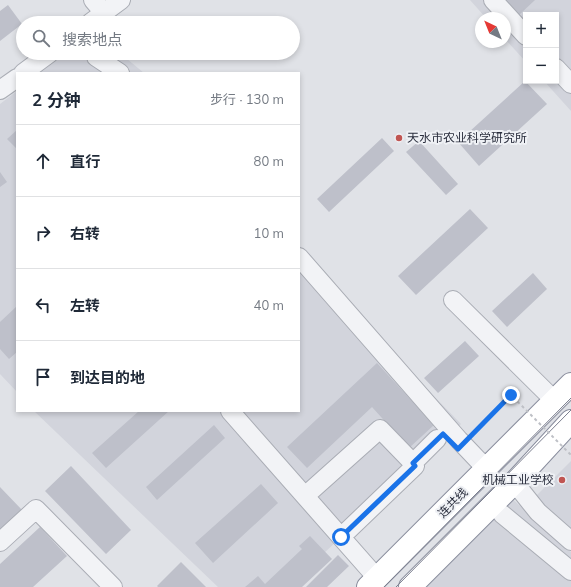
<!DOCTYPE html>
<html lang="zh">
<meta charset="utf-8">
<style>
body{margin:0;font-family:Mulish,"Noto Sans SC",sans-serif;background:#f2f2f3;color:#1f2937}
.controls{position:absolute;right:12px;top:12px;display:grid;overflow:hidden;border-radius:0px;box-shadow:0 2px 6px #0003}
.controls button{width:36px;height:36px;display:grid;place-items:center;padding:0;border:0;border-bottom:1px solid #e0e1e3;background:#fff;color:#1f2937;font:20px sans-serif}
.compass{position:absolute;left:475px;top:12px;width:36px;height:36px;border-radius:50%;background:#fff;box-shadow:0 2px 6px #0003;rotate:317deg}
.stop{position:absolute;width:12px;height:12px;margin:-9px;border:3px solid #1a73e8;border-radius:50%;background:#fff}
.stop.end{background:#1a73e8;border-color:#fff;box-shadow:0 1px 4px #0008}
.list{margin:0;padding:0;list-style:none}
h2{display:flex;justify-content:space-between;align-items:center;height:52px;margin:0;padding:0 16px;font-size:17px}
h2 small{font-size:13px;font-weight:400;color:#747a83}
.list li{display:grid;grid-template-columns:26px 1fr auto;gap:12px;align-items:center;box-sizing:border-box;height:72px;padding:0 16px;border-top:1px solid #e0e1e3}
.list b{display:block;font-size:15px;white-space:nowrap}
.list em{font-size:13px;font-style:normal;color:#747a83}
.icon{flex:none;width:22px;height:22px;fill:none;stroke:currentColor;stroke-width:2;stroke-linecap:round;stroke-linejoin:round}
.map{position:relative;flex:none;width:571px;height:587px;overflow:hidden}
.search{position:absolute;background:#fff;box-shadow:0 2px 6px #0003;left:16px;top:16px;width:284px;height:44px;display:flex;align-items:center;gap:10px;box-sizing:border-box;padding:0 14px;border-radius:22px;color:#747a83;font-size:15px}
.panel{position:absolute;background:#fff;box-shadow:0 2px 6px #0003;left:16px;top:72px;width:284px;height:340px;border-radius:0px}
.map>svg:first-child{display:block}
.built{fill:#d2d4dc}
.building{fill:#bec0ca}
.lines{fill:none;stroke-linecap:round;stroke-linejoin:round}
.minor-casing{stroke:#a9acb4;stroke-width:20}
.highway-casing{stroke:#898d9d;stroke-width:24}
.minor{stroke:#f2f3f6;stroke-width:18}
.highway{stroke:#fff;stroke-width:22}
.tram{stroke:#7b7f8f;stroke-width:1}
.path-bridge{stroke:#bec0c6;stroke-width:2;stroke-dasharray:3 3;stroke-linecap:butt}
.route{stroke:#1a73e8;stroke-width:5}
.poi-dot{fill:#c05552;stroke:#eff1f5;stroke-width:1.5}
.labels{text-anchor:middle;stroke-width:4;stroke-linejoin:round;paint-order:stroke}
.poi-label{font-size:12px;fill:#2a2e3d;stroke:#eff1f5;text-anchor:start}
.street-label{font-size:12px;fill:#2a2e3d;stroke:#eff1f5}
</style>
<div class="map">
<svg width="571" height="587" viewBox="0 0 571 587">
<rect width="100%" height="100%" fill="#e0e2e7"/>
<path class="built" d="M470,0h101v111l-27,-30h12v-66h-30v47l-21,-23v-21h-19z
M66,53h54l24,20h-104z
M17,91v301l-17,-18v-270z
M299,245l61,75 101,104 -173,163h-70l-184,-176h265z
M571,461v71l-38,-33z
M507,494l64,58v35h-154z"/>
<path class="building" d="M503,0h32l-17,16z
M8,5l14,19 -22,17v-30z
M525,81l22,23 -68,62 -21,-24z
M17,130v19l-10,-10z
M382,138l12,13 -65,61 -12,-13z
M419,141l39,43 -12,11 -40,-43z
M0,172l7,10 -7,5z
M470,209l18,19 -72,67 -18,-19z
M533,273l14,16 -40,38 -15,-16z
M17,306v46l-8,7 -9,-10v-27z
M465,341l14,15 -41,37 -14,-15z
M377,363l57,62 -25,23 -37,-41 -65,61 -20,-21z
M139,411h30l-63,57 -14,-15z
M214,425l11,13 -68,62 -11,-13z
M71,466l60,64 -25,24 -61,-63z
M261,484l17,19 -65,60 -18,-20z
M0,487l23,24 -23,21z
M40,527l27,29 -34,31h-33v-23z
M310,536l22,23 -30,28h-57l13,-11 7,8 37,-35 -3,-3z
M338,555l11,11 -22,21h-21z
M181,562l25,25h-48l-1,-1z"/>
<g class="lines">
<g class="minor-casing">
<path id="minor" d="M93,0l11,13
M493,0l33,36
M90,23l31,-23
M96,57l24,16
M556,68l15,16
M23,73l27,-20
M0,90l17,-12
M299,257l160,183 19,20 11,7
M453,300l102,101
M230,411l147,167
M513,484l9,8 16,20 33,29
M305,496l75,-67 33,34
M502,514l69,57
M341,537l74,-71 -2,-3 24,-24
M0,542l36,-33 77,78"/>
</g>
<g class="highway-casing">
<path id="highway" d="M368,587l203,-203
M410,587l103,-103 58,-63"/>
</g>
<use href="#minor" class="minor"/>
<use href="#highway" class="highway"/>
<path class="tram" d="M384,587l187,-189
M396,587l175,-177"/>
<path class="path-bridge" d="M437,439l6,-5 15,15 53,-54 60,60"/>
</g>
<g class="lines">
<path class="route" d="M341,537l74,-71 -2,-3 30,-29 15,15 53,-54"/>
</g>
<g class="poi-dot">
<circle cx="399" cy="138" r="4"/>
<circle cx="562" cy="480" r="4"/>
</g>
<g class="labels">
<g class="poi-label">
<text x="407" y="142">天水市农业科学研究所</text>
<text x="554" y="484" text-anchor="end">机械工业学校</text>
</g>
<g class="street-label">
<text transform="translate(453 503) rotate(-45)" y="4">连共线</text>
</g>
</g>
</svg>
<div class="controls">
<button>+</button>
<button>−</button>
</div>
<svg class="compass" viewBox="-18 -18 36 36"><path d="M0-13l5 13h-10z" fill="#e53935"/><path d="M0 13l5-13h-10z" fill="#747a83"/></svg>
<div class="stop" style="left:341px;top:537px"></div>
<div class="stop end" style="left:511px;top:395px"></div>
<div class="search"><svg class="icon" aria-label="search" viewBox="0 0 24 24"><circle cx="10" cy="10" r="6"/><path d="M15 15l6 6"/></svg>搜索地点</div>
<section class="panel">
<h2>2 分钟<small>步行 · 130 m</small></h2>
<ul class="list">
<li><svg class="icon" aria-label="ahead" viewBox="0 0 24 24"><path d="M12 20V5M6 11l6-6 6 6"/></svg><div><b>直行</b></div><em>80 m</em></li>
<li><svg class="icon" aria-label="right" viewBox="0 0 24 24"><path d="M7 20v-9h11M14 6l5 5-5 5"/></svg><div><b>右转</b></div><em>10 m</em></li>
<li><svg class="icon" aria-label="left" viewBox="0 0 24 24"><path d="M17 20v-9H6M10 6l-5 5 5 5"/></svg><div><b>左转</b></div><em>40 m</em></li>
<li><svg class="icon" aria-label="arrive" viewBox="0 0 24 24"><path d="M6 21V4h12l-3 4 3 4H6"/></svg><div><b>到达目的地</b></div></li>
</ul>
</section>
</div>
